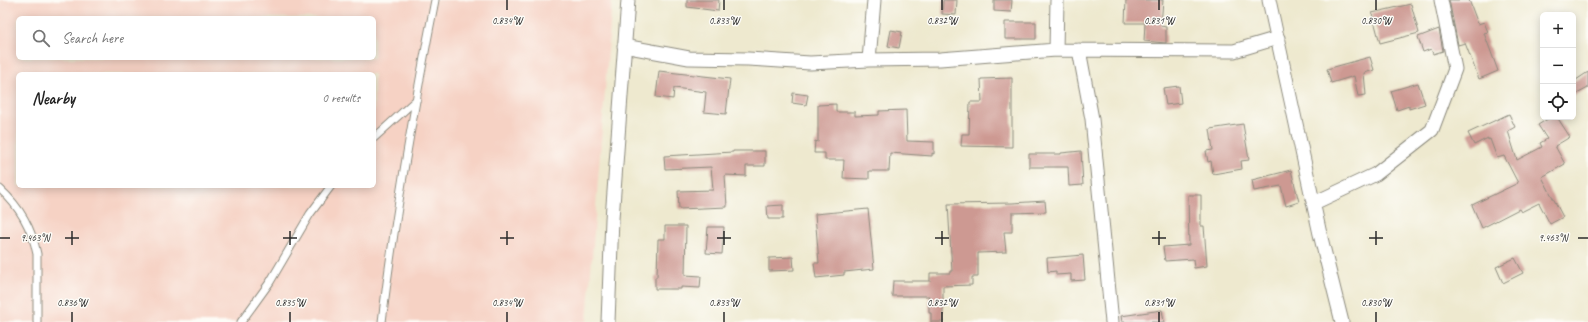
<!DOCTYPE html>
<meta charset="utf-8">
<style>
body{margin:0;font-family:Caveat,sans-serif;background:#f2f2f2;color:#222}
.controls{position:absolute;right:12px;top:12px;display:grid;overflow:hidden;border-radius:6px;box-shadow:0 2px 10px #0003}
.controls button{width:36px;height:36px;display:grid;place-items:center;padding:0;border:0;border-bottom:1px solid #e0e0e0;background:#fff;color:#222;font:20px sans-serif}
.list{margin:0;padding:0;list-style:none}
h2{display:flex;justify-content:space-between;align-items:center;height:52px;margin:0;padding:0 16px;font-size:17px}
h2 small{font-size:13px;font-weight:400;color:#767676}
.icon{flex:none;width:22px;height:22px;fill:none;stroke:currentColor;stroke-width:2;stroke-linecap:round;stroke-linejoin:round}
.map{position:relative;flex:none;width:1588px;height:322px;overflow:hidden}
.search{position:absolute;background:#fff;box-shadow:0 2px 10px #0003;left:16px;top:16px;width:360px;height:44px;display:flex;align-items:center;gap:10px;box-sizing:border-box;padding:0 14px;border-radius:6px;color:#767676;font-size:15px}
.panel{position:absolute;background:#fff;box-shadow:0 2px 10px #0003;left:16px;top:72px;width:360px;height:116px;border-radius:6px}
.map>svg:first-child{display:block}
.built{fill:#f6d2c4;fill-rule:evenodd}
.building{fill:#cd9992}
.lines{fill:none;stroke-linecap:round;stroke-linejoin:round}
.service-casing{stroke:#8c8a7d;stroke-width:9}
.minor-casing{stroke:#8c8a7d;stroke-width:15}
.service{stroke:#fff;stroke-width:7}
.minor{stroke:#fff;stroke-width:13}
.ticks{fill:none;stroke:#2b2b2b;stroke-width:1.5}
.ticks-label{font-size:10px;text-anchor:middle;fill:#2b2b2b;stroke:#fdfcf7;stroke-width:3;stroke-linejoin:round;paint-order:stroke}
</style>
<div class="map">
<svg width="1588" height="322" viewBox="0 0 1588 322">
<rect width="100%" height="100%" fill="#fdfcf7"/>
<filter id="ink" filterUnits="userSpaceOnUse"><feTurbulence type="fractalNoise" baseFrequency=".025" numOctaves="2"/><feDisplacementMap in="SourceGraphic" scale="8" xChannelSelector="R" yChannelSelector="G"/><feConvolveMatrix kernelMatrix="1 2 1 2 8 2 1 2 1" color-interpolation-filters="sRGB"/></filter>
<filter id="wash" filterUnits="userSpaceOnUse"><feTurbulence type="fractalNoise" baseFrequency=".012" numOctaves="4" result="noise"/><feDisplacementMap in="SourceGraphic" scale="16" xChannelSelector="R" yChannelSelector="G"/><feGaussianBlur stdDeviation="0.9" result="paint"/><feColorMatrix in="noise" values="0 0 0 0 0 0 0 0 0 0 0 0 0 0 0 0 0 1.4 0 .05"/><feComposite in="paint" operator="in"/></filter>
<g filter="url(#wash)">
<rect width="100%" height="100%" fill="#eee9cf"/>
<path class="built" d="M0,0h612l-25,322h-587zM18,18h356v40h-356zM18,74h356v112h-356z"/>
<g id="blocks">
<path class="building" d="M687,0h32l-1,11 -31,-4z
M943,0h14l-1,15 -14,-1z
M994,0h18l-1,12 -17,-1z
M1126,0h37l-2,26 5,1v16l-22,-2 1,-18h-20z
M1449,0h20l9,24 6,-2 4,10 -4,1 14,38 -19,8 -14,-36 -7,2z
M1411,4l8,29 -39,10 -8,-30z
M1005,22h31v17h-31z
M1439,29l4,22 -10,3 -2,-5 -8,3 -5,-15z
M891,30l11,2 -3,16 -11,-2z
M1370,57l4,13 -10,3 2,22 -8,1 -4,-20 -23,7 -4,-14z
M659,71l71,8 -4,35 -22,-2 2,-20 -32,-4 -1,11 -17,-2z
M1588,72v16l-15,8v-14z
M1012,78v69l-51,-1 1,-12h7l1,-32h12l-1,-23z
M1418,83l7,21 -16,5v-3l-12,4 -6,-19z
M1179,86l2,17 -15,2 -3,-17z
M793,93l15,2 -2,10 -14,-2z
M836,104v8h19v4l24,-1v-4l27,-1 1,31 27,1v12l-2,-1v3l-42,-3 -1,18h-20v8l-26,-1 1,-18h-19v-7h-11l1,-12 3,1v-37z
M1509,114l6,13 -7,4 9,29 25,-13 -2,-4 7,-4 -9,-14 13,-8h6l13,20 -15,9 10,18 -23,13 21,40 -13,7 -11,-21 -18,9 -2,-3 -37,19 -10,-23 46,-22 -14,-27 -7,2 -7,-19 -2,1v-2l-14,7 -6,-12z
M1243,124l6,36 -8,1 1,8 -29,5 -2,-13 -3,1 -2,-11 7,-1 -3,-21z
M733,151h32v15h-19v10l-21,-1 2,32 -48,2 -1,-18 35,-1 -2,-23 -46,2 -1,-13 69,-4z
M1081,151l2,34 -14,1 -1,-19h-39v-13h32v-1z
M1291,170l8,32 -13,4 -5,-20 -27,5 -2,-11z
M1188,195h13v31h3l3,40 -13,2 -1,-9 -28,2 -2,-14 26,-2z
M1045,201l1,11 -34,1v19h-8l2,20 -28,1v24h-6v8l-29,1v36h-12v-9h-2v-17h-37l1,-15h37v-8h20v-2h2l-4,-67 64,-1z
M783,205v14h-15l-1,-13z
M868,209l6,60 -30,3v3l-28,3 -2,-15h5l-4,-49z
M665,226h21l-1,49 16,1 -1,12 -19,-1v2h-26v-12h2l1,-38h7z
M708,227h16l-2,27 -16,-1z
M1083,255l2,25 -14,1v-7l-15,1v-4l-8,1 -1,-14z
M793,257l1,13 -25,1v-13z
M1515,258l8,15 -20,10 -7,-16z
M1162,310l2,12h-42l-1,-6z"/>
</g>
</g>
<g filter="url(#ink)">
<use href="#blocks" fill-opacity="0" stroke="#8c8a7d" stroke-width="1"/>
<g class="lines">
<g class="service-casing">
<path id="service" d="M374,138l43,-39
M0,189c19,17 32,40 37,65v68
M241,322l29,-40 40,-68 21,-28
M382,322c13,-108 32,-215 53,-322"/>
</g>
<g class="minor-casing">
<path id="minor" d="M1269,0l51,234 22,88
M624,46l65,12 59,1 62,4 59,-3 71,-1 116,-9 178,1 44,-13
M1056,50l1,-50
M1079,50l13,69 20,203
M869,60l5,-60
M1314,203l62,-29 56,-44 23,-61 -14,-69
M608,322l4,-103 16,-219"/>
</g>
<use href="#service" class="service"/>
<use href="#minor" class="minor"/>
</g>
</g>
<path class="ticks" d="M507,0v10M724,0v10M942,0v10M1159,0v10M1376,0v10M72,231v14M290,231v14M507,231v14M724,231v14M942,231v14M1159,231v14M1376,231v14M0,238h10M65,238h14M283,238h14M500,238h14M717,238h14M935,238h14M1152,238h14M1369,238h14M1578,238h10M72,312v10M290,312v10M507,312v10M724,312v10M942,312v10M1159,312v10M1376,312v10"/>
<g class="ticks-label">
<text x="507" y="24">0.834°W</text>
<text x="724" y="24">0.833°W</text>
<text x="942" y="24">0.832°W</text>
<text x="1159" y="24">0.831°W</text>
<text x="1376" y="24">0.830°W</text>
<text x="35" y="241">9.463°N</text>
<text x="1553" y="241">9.463°N</text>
<text x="72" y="306">0.836°W</text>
<text x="290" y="306">0.835°W</text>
<text x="507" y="306">0.834°W</text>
<text x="724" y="306">0.833°W</text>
<text x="942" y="306">0.832°W</text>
<text x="1159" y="306">0.831°W</text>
<text x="1376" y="306">0.830°W</text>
</g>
</svg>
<div class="controls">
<button>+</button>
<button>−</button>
<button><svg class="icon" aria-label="locate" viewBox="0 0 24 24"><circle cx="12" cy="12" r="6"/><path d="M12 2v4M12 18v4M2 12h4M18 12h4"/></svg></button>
</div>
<div class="search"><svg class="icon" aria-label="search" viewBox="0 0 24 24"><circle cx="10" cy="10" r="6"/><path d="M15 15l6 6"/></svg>Search here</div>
<section class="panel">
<h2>Nearby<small>0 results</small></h2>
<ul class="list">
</ul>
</section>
</div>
